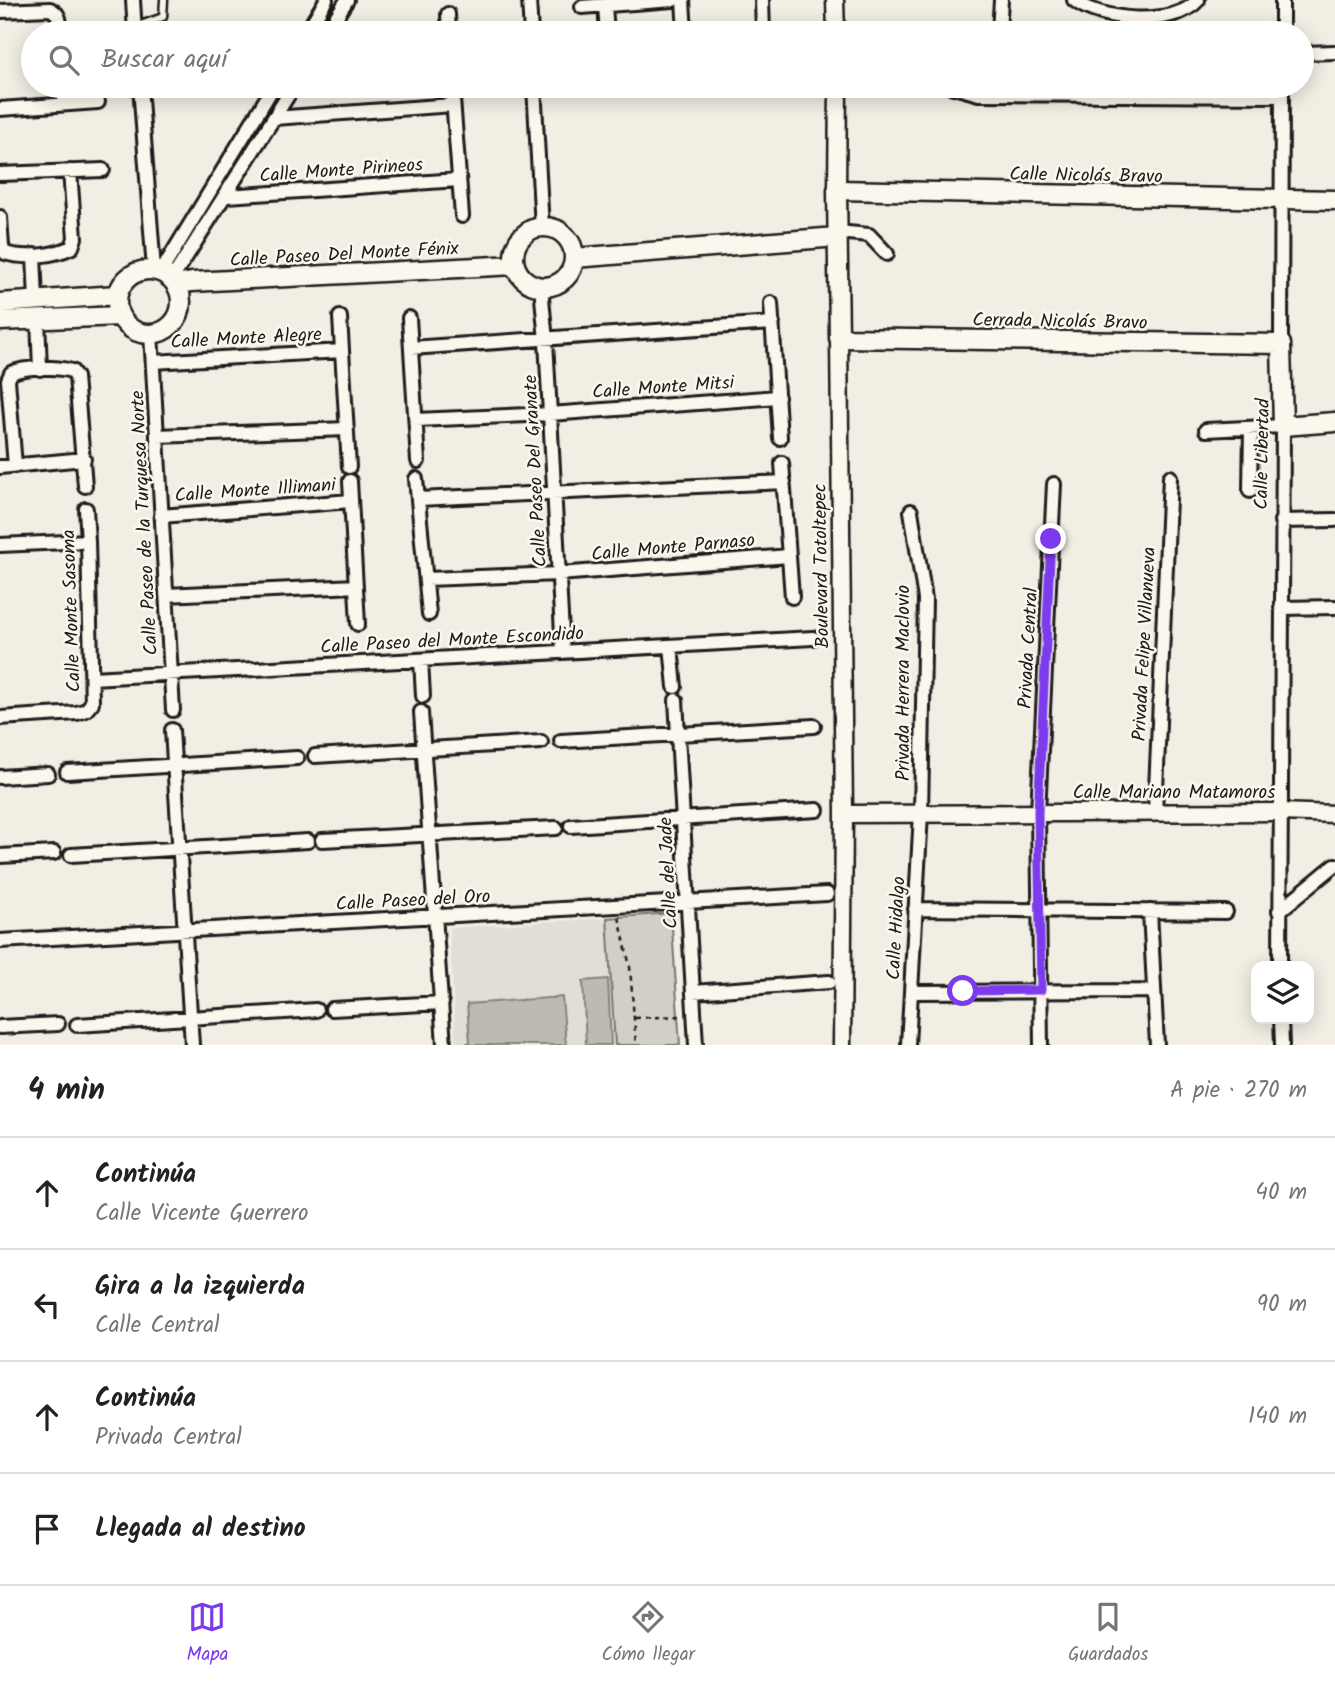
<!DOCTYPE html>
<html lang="es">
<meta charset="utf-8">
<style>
body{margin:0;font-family:Kalam,sans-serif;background:#f6f6f6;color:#222}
.controls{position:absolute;right:21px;bottom:21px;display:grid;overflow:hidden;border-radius:14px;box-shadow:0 4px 18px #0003}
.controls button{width:63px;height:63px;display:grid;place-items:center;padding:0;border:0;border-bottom:2px solid #e0e0e0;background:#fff;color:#222;font:35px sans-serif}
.stop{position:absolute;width:21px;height:21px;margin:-16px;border:5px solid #7c3aed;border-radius:50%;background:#fff}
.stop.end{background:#7c3aed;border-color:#fff;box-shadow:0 2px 7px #0008}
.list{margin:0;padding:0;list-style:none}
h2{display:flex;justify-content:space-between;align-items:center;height:91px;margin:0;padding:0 28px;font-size:30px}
h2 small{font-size:23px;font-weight:400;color:#767676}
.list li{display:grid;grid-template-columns:46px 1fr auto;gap:21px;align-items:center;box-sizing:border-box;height:112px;padding:0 28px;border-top:2px solid #e0e0e0}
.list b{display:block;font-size:26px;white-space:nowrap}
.list p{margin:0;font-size:23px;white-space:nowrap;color:#767676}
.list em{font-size:23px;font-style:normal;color:#767676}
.icon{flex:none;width:38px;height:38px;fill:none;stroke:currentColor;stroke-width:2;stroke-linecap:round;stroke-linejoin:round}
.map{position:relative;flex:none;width:1335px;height:1045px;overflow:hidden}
.search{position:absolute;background:#fff;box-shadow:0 4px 18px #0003;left:21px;right:21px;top:21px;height:77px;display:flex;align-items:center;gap:18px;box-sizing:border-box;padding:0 24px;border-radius:38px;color:#767676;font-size:26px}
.sheet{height:539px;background:#fff}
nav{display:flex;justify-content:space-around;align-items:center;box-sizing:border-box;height:98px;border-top:2px solid #e0e0e0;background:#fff;font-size:19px;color:#767676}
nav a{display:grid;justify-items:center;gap:4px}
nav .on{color:#7c3aed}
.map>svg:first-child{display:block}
.built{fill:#e2ded5}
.green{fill:#d2cfc6;stroke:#777671;stroke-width:2}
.building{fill:#bdbab1;stroke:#84827c;stroke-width:2}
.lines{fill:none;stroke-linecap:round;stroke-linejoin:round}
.service-casing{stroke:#1c1c1c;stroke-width:11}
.minor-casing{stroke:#1c1c1c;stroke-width:18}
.tertiary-casing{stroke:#1c1c1c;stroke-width:21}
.secondary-casing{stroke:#1c1c1c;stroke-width:23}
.path{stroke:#1c1c1c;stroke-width:2.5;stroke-dasharray:5 5;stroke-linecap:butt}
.service{stroke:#fbf7ec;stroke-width:6}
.minor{stroke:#fbf7ec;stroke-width:12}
.tertiary{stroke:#fbf7ec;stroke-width:16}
.secondary{stroke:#fbf7ec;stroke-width:18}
.route{stroke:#7c3aed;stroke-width:9}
.labels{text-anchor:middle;stroke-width:5;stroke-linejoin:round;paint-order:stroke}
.street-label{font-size:19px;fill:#1c1c1c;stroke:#fbf7ec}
</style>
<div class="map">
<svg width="1335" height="1045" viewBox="0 0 1335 1045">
<rect width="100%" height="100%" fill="#f2eee4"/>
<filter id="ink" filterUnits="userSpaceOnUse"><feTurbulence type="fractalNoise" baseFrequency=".0143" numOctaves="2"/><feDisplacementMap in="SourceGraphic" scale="14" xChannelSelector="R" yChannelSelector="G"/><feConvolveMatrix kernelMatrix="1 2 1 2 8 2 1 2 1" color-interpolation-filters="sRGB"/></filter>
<g filter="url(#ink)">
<path class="built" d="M607,918l8,127h-159l-7,-117z"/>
<path class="green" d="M671,913l9,132h-65l-8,-127z"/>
<path class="building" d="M608,979l3,66h-25l-3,-64z
M562,997l4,48h-99v-2h3l-3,-39z"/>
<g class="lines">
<g class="service-casing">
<path id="service" d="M135,27l28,-10 1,-17"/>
</g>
<g class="minor-casing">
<path id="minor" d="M133,0l2,33
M529,0l2,33
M683,0l2,33
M762,0l1,33
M1074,0c26,21 100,28 124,0
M1282,0v33
M605,6l2,27
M582,7l91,-7
M0,11l50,-2c11,5 10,13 10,24
M448,14l1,19
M999,31l2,-31
M306,33l20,-33
M326,33l123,-2
M326,33l21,-33
M1302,53l33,-1
M64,86l1,18
M140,86l14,184
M452,86l10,130
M534,86l8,142
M950,86l29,8 303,2
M0,109l98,-7
M274,118l179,-13
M0,174l103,-4
M227,196l231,-16
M0,217l2,29 3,7c19,6 48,3 67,-6l3,-9 -5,-67
M837,232l32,3 18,19
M34,255l2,46
M161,272l113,-186
M172,279l122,-193
M541,287l5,54 17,311
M771,303l9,135
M340,317l9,150
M409,318l9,143
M38,319l2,50
M151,334l22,376
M1281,344l1,-258
M411,348l362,-25
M153,362l189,-11
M416,420l134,-6 228,-17
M1206,430l77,-4 -3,540
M157,436l190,-7
M782,463l10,134
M15,466l-7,-86 3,-7c15,-7 45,-6 61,-2l4,6 9,109
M0,467l84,-8
M416,479l13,135
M350,481l8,143
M1250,491l1,-63
M418,499l366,-17
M161,516l190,-15
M1281,521l54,-1
M0,545l88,-4
M426,579l133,-5 230,-18
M166,595l190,-9
M1281,608l54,-1
M671,646l4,41
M421,660l2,36
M92,678l721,-40
M676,700l20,345
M421,712l23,333
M0,718l77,-5 9,-3 6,-7 -4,-162 -2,-32
M172,730l20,315
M561,741l253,-15
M315,756l226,-14
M67,772l230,-14
M0,777l48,-3
M1155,812l15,-335
M571,826l246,-16
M322,840l234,-12
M71,855l237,-14
M0,856l54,-3
M915,909l311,3
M1150,911l7,134
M1279,911l56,-46
M0,941l827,-47
M693,992l136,-10
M911,992l243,-1
M332,1009l110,-6
M1281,1019l1,26
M77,1025l239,-15
M0,1027l58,-3
M908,1045l13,-232 4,-214 -14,-88
M1041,1045l-3,-232 16,-329"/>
</g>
<g class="tertiary-casing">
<path id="tertiary" d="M835,0l1,33
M837,190l1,-104
M839,338l5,476 -2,231
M844,814l436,-2 55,2"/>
</g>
<g class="secondary-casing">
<path id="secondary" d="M1335,200l-498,-10 2,148 442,6 2,82 52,-4
M514 257a30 30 0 1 1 60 0a30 30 0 1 1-60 0Z
M574,258l263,-21
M117 302a32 32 0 1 1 64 0a32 32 0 1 1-64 0Z
M176,285l16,-3 323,-17
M0,303l117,-8
M0,321l120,-5"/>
</g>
<path class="path" d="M619,917l11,50 6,78
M635,1018l46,-2"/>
<use href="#service" class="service"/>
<use href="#minor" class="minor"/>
<use href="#tertiary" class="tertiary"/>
<use href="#secondary" class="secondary"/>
</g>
</g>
<g class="lines" filter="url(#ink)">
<path class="route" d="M963,991l78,-1 -3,-177 13,-274"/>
</g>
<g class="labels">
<g class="street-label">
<text transform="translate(341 169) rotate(-4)" y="7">Calle Monte Pirineos</text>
<text transform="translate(1086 174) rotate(1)" y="7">Calle Nicolás Bravo</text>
<text transform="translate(344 253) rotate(-3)" y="7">Calle Paseo Del Monte Fénix</text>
<text transform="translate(1060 320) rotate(1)" y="7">Cerrada Nicolás Bravo</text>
<text transform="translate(246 337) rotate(-3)" y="7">Calle Monte Alegre</text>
<text transform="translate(663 386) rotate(-4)" y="7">Calle Monte Mitsi</text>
<text transform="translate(1261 454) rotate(-89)" y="7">Calle Libertad</text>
<text transform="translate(534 471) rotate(-93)" y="7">Calle Paseo Del Granate</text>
<text transform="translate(255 489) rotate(-4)" y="7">Calle Monte Illimani</text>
<text transform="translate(143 523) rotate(-93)" y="7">Calle Paseo de la Turquesa Norte</text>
<text transform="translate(673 546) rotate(-5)" y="7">Calle Monte Parnaso</text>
<text transform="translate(820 566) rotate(-91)" y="7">Boulevard Totoltepec</text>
<text transform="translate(70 611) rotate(-92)" y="7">Calle Monte Sasoma</text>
<text transform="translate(452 639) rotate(-3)" y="7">Calle Paseo del Monte Escondido</text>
<text transform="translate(1143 644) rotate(-87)" y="7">Privada Felipe Villanueva</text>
<text transform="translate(1027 648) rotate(-87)" y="7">Privada Central</text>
<text transform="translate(902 683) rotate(-90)" y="7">Privada Herrera Maclovio</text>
<text x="1174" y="798">Calle Mariano Matamoros</text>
<text transform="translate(667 873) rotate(-93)" y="7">Calle del Jade</text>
<text transform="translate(413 899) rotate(-3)" y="7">Calle Paseo del Oro</text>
<text transform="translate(895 928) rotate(-87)" y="7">Calle Hidalgo</text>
</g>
</g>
</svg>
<div class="controls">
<button><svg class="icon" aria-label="layers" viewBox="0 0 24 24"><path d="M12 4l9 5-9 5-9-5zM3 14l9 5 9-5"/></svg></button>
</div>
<div class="stop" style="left:963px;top:991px"></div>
<div class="stop end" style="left:1051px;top:539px"></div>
<div class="search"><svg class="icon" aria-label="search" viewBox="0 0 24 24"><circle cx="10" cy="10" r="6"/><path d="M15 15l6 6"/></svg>Buscar aquí</div>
</div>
<section class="sheet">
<h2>4 min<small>A pie · 270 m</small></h2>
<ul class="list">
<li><svg class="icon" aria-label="ahead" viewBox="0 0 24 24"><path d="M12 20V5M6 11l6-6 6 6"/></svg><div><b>Continúa</b><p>Calle Vicente Guerrero</p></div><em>40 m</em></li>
<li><svg class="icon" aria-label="left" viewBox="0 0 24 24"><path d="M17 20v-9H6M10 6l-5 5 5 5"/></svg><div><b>Gira a la izquierda</b><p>Calle Central</p></div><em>90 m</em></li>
<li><svg class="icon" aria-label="ahead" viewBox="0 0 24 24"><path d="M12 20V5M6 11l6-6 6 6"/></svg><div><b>Continúa</b><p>Privada Central</p></div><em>140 m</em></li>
<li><svg class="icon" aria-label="arrive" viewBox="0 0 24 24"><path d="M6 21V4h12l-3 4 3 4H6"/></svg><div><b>Llegada al destino</b></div></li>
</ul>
</section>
<nav>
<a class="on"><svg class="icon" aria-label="map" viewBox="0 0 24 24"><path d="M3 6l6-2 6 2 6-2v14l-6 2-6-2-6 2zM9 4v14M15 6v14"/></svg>Mapa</a>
<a><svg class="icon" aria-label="directions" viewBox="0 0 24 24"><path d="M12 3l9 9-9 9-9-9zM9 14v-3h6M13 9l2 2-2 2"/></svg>Cómo llegar</a>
<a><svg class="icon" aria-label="saved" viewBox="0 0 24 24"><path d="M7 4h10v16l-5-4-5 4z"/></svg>Guardados</a>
</nav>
